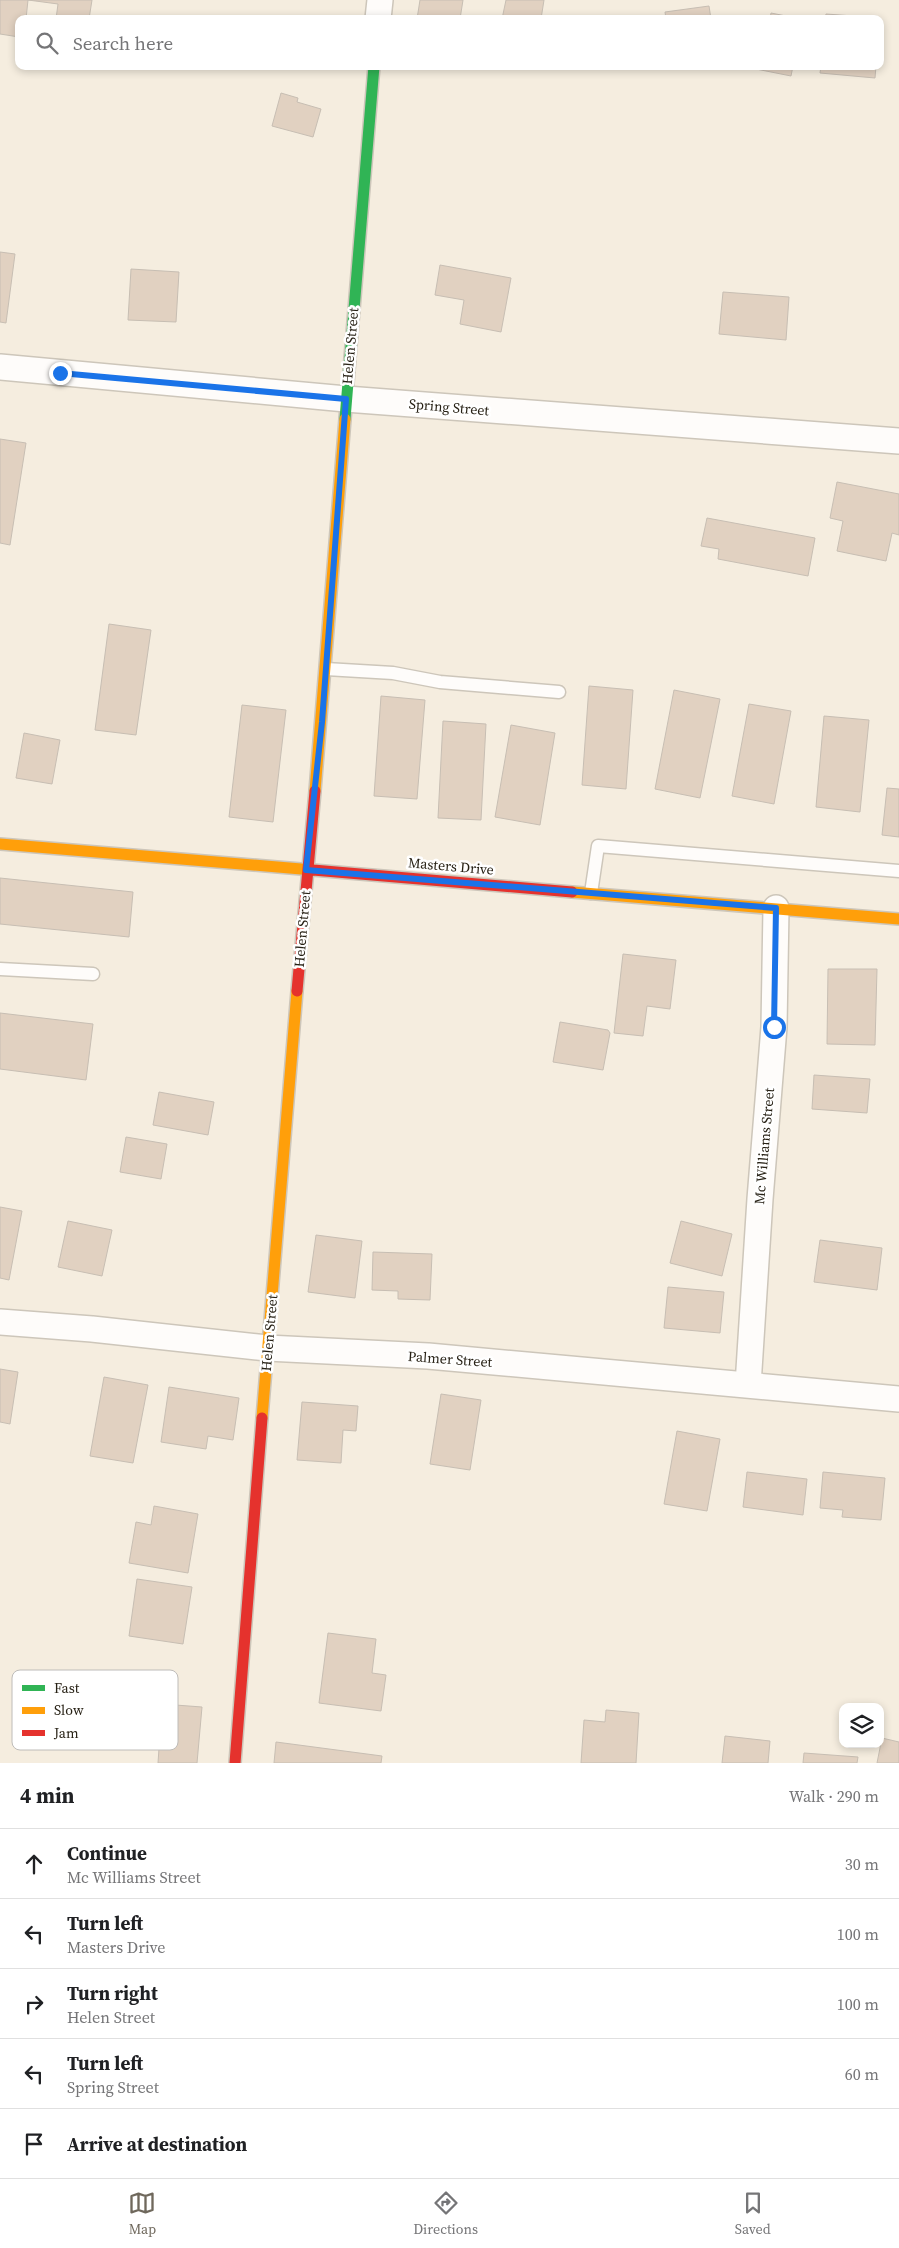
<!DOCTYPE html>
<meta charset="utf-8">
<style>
body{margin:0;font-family:"Source Serif 4",serif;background:#f2f2f2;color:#202124}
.controls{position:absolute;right:15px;bottom:15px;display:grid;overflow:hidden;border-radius:10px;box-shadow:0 2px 8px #0003}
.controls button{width:45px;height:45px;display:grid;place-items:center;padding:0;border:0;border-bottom:1px solid #e0e0e0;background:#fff;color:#202124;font:25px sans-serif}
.stop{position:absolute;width:15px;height:15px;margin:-11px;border:4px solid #1a73e8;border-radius:50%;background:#fff}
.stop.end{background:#1a73e8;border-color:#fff;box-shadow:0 1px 5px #0008}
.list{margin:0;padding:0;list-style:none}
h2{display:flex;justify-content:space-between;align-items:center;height:65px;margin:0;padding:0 20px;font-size:21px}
h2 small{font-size:16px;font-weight:400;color:#757577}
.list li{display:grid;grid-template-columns:32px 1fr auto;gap:15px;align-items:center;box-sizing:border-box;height:70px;padding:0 20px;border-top:1px solid #e0e0e0}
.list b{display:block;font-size:19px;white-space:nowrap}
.list p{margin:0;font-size:16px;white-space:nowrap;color:#757577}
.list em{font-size:16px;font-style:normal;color:#757577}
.icon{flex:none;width:28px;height:28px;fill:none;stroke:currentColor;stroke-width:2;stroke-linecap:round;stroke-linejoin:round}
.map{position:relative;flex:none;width:899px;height:1763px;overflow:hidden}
.search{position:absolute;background:#fff;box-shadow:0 2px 8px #0003;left:15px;right:15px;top:15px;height:55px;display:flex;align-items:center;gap:12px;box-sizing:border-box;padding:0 18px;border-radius:10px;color:#757577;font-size:19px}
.sheet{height:415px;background:#fff}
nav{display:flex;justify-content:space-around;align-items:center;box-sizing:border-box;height:70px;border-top:1px solid #e0e0e0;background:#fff;font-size:14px;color:#757577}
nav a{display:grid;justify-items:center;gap:2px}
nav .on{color:#6f685c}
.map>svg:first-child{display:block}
.building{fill:#e1d1c1;stroke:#c7beb3}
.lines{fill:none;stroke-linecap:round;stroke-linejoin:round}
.lane-casing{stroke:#cdc6ba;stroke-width:15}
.street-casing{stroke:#cdc6ba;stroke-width:28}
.fast-casing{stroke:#cdc6ba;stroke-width:14}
.slow-casing{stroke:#cdc6ba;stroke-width:14}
.jam-casing{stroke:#cdc6ba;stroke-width:14}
.lane{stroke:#fefcfa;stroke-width:12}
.street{stroke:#fefcfa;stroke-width:25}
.fast{stroke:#30b455;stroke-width:11}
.slow{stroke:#ff9f0a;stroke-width:11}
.jam{stroke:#e5322d;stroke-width:11}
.route{stroke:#1a73e8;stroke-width:6}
.labels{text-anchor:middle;stroke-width:5;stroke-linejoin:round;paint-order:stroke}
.street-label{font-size:14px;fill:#272115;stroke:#fff}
.key{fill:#fff;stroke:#bebcb9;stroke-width:1}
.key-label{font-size:14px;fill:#272115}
</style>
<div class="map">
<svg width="899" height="1763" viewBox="0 0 899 1763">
<rect width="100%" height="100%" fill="#f5eddf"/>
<path class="building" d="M0,0h92l-3,19h-33l2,-15 -30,-4 -2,19h-7v18l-19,-3z
M420,0h43l-3,19h-43z
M506,0h38l-3,19h-39z
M709,6l2,13h-45l-1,-7z
M771,13l30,6h-31z
M826,14l41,3v2h-42z
M741,66h52l-2,10z
M821,66h55l-1,12 -55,-5z
M281,93l17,5 -1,4 24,7 -8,28 -41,-11z
M0,252l15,2 -9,69 -6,-1z
M440,265l71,13 -10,54 -41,-8 4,-24 -29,-5z
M131,269l48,3 -3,50 -48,-2z
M723,292l66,5 -3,43 -67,-6z
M0,439l26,4 -16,102 -10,-2z
M837,482l62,12v41l-7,-2 -6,28 -49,-10 6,-30 -13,-3z
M707,518l108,20 -7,38 -90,-17 1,-10 -18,-3z
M109,624l42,6 -15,105 -41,-5z
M589,686l44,4 -7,99 -44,-4z
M674,690l46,9 -20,99 -45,-9z
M381,696l44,4 -8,99 -43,-3z
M749,704l42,7 -17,93 -42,-8z
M242,705l44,5 -13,112 -44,-5z
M824,716l45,4 -9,92 -44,-5z
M443,721l43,3 -5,96 -43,-2z
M511,725l44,8 -15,92 -45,-8z
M24,733l36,7 -8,44 -36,-6z
M887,788l12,1v48l-17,-2z
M0,878l133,14 -4,45 -129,-13z
M623,954l53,6 -6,49 -23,-3 -4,30 -29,-3z
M828,969h49l-2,76 -48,-1z
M0,1013l93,11 -7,56 -86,-11z
M560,1022l48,8 2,3 -7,37 -50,-8z
M814,1075l56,4 -3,34 -55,-4z
M159,1092l55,10 -6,33 -55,-10z
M126,1137l41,7 -6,35 -41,-7z
M0,1207l22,4 -13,69 -9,-2z
M68,1221l44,9 -10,46 -44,-9z
M681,1221l51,13 -10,42 -52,-13z
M316,1235l46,6 -7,57 -47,-6z
M820,1240l62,8 -5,42 -63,-8z
M373,1252l59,2 -2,46 -32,-1v-8l-26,-1z
M668,1287l56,5 -4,41 -56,-5z
M0,1369l18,3 -8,52 -10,-2z
M104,1377l44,8 -15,78 -43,-7z
M169,1387l70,11 -6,42 -25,-4 -2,13 -45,-7z
M441,1394l40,6 -11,70 -40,-6z
M302,1402l56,4 -2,25 -13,-1 -2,33 -44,-3z
M677,1431l43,8 -13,72 -43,-7z
M747,1472l60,7 -4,36 -60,-8z
M823,1472l62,6 -4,42 -39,-3 1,-7 -23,-2z
M154,1506l44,8 -10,59 -59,-10 7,-41 15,3z
M137,1579l55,8 -9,57 -54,-8z
M328,1633l48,6 -4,34 14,2 -5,36 -62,-8z
M162,1704l40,3 -5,56h-39z
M606,1710l33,3 -3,50h-55l3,-43 21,2z
M725,1736l45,5 -2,22h-46z
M882,1738l17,4v21h-22z
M276,1742l106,14 -1,7h-107z
M804,1753l54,4 -1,6h-54z"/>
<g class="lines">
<g class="lane-casing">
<path id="lane" d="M326,669l67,4 47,9 119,10
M591,893l7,-47 301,25
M0,969l93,5"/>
</g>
<g class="street-casing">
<path id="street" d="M378,19l2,-19
M0,367l346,32 553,42
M0,1322l92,7 175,19 161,8 471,43
M748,1385l12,-186 14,-172 2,-119"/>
</g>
<g class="fast-casing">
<path id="fast" d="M345,419l29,-353"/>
</g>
<g class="slow-casing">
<path id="slow" d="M315,791l30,-372
M0,844l313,26
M572,892l327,27
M262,1418l35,-427"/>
</g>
<g class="jam-casing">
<path id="jam" d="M313,870l259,22
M297,991l18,-200
M235,1763l27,-345"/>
</g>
<use href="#lane" class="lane"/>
<use href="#street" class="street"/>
<use href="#fast" class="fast"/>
<use href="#slow" class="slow"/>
<use href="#jam" class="jam"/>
</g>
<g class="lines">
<path class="route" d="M60,373l286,26 -24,323 -16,148 470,38 -2,119"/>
</g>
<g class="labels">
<g class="street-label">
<text transform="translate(350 346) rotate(-85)" y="5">Helen Street</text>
<text transform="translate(449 407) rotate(5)" y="5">Spring Street</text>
<text transform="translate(451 866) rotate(5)" y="5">Masters Drive</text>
<text transform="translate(302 929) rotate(-85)" y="5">Helen Street</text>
<text transform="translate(764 1146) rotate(-85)" y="5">Mc Williams Street</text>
<text transform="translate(269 1333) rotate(-85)" y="5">Helen Street</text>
<text transform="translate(450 1359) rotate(4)" y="5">Palmer Street</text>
</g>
</g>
<rect x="12" y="1670" width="166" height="80" rx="8" class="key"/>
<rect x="22" y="1685" width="23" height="6" fill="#30b455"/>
<rect x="22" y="1707" width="23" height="7" fill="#ff9f0a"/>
<rect x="22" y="1730" width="23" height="6" fill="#e5322d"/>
<g class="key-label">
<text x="54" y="1693">Fast</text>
<text x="54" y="1715">Slow</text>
<text x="54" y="1738">Jam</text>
</g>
</svg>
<div class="controls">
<button><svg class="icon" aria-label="layers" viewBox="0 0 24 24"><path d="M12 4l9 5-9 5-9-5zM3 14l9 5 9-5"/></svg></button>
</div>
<div class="stop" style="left:774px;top:1027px"></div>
<div class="stop end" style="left:60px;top:373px"></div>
<div class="search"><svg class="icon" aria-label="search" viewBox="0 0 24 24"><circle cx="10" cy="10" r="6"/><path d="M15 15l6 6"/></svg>Search here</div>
</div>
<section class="sheet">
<h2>4 min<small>Walk · 290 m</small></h2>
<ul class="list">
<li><svg class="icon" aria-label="ahead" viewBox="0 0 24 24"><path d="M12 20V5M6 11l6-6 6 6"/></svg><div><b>Continue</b><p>Mc Williams Street</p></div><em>30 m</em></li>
<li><svg class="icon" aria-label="left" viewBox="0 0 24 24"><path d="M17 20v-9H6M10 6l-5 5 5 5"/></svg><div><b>Turn left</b><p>Masters Drive</p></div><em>100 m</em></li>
<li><svg class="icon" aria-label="right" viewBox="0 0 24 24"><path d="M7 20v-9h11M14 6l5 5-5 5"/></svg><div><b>Turn right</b><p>Helen Street</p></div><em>100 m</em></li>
<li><svg class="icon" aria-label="left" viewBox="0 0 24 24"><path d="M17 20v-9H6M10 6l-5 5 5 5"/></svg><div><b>Turn left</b><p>Spring Street</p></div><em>60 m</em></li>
<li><svg class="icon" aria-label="arrive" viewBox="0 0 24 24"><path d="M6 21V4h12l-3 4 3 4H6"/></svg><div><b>Arrive at destination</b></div></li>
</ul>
</section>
<nav>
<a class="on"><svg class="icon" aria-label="map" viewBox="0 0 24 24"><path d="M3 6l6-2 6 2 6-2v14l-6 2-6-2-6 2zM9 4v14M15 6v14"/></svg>Map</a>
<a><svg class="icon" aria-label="directions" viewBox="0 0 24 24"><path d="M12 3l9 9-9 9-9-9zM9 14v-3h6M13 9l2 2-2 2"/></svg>Directions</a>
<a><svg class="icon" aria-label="saved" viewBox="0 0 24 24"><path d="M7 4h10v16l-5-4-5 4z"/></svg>Saved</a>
</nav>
